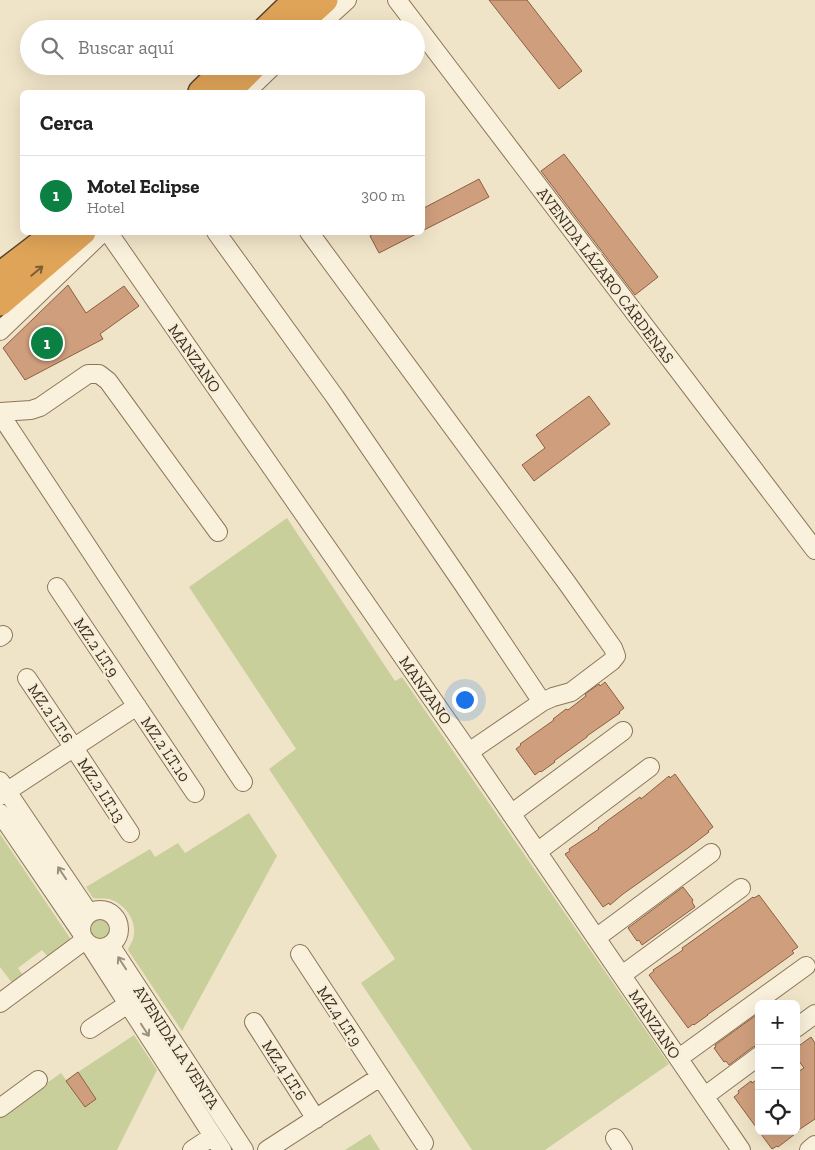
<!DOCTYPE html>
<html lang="es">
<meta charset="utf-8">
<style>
body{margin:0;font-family:"Zilla Slab",serif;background:#f2f2f2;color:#222}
.controls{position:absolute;right:15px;bottom:15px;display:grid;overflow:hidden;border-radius:8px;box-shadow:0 5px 20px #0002}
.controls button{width:45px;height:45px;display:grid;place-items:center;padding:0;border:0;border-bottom:1px solid #e0e0e0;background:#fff;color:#222;font:25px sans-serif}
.you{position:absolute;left:464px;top:699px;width:18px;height:18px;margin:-12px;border:4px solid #fff;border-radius:50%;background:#1a73e8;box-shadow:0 0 0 8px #1a73e833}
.badge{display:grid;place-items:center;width:32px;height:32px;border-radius:50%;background:#0b8043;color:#fff;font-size:16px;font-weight:700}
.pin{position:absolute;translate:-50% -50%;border:2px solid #fff;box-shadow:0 1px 5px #0006}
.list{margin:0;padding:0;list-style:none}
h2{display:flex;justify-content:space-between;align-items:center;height:65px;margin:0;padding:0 20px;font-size:21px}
h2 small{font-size:16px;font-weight:400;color:#767676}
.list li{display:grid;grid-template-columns:32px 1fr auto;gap:15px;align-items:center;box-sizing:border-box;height:80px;padding:0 20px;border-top:1px solid #e0e0e0}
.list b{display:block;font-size:19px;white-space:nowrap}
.list p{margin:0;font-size:16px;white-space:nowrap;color:#767676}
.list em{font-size:16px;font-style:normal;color:#767676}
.icon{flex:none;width:28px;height:28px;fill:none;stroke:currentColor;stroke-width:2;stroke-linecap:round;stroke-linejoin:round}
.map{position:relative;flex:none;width:815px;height:1150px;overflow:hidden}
.search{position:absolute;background:#fff;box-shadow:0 5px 20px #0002;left:20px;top:20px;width:405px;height:55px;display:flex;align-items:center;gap:12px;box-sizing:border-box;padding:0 18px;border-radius:28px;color:#767676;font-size:19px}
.panel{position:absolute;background:#fff;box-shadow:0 5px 20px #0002;left:20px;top:90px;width:405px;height:145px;border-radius:8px}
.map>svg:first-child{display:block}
.green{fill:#c9cf9b}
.building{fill:#cf9f7d;stroke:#8d5f41}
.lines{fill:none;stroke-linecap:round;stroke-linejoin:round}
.minor-casing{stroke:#8d765c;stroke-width:20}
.highway-casing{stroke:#5b4430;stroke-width:28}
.minor{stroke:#faf1dc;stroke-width:18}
.highway{stroke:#e0a458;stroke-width:25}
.oneway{stroke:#7e5d36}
.oneway2{stroke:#9c907e}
.labels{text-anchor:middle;stroke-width:5;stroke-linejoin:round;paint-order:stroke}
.street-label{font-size:16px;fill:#3d2e20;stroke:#f7eed8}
</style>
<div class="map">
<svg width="815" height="1150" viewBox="0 0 815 1150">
<rect width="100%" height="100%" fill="#f0e4c8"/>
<path class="green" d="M287,518l108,163 7,-4 267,387 -124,86h-73l-111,-167 34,-24 -126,-190 27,-20 -107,-162z
M249,813l28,43 -95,175 -54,-81c1,-4 4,-7 5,-11 5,-17 -7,-35 -24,-40 -5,-1 -10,0 -16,-1l-7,-11 64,-38 5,8 23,-14 7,10z
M0,834l70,104 -1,3 -21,16 -6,-7 -24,18 5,7 -11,8 -12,-16z
M89 928a11 11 0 1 1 22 0a11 11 0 1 1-22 0Z
M134,1035l23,35 -40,80h-117v-34l61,-43 5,7z
M370,1134l10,16h-35z"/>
<path class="building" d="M489,0h38l55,71 -23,18z
M564,154l94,123 -23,18 -94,-124z
M479,179l10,18 -67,34v-22z
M376,232h44l-41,21 -9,-17z
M68,285l18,28 38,-27 15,20 -39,28 3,5 -78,41 -22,-32z
M589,396l21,28 -76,57 -12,-16 23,-17 -9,-13z
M605,682l19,26 -5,4 1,1 -33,23v1l-33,24 1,1 -14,10 -1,-1 -5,4 -19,-26 5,-4 -1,-1 34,-24 -1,-1 13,-10 2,1 18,-14 -1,-2 14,-10 1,2z
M675,774l38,53 -5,4 1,1 -21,16 -65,46 -13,11 -1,-2 -6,4 -38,-53 5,-3 -1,-2 30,-20 -1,-1 9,-7 33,-24 1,2 28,-23 1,2z
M683,887l10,13 -1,2 3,5 -53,38 -3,-5 -2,1 -9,-13z
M759,895l39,52 -6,4 2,2 -22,16 -65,46h1l-14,10 -1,-1 -5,4 -39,-53 5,-4 -1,-1 30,-20 -1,-2 10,-7 61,-44 1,1z
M759,1013v32l-6,2 -24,18 -3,-4 -2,1 -10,-14 2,-1 -1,-2z
M811,1037l4,6v76l-18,12h2l-21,16 -1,-1 -5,3 -38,-52 5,-4 -1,-2 13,-10 1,2 7,-5v53h37v-58l8,-5 -8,-11v-9z
M78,1072l18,27 -11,8 -19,-26z"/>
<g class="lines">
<g class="minor-casing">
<path id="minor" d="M397,0l418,550
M315,29l32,-29
M246,92l27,-26
M108,232l361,520 272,398
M216,232l119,165 128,187 79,118
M309,232l258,351 46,65 3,8 -4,5 -41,31 -18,5 -11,5 -73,50
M0,331l103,-99
M0,412l31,-2 9,-3 48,-33h11l9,7 110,151
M0,414l243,368
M57,587l138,206
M0,637l3,-2
M27,678l47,70 56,85
M0,781l89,132
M0,796l137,-90
M0,813l81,119
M511,814l112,-83
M537,852l113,-85
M81 929a19 19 0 1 1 38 0a19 19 0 1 1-38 0Z
M596,938l115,-85
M90,945l132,205
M110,945l134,205
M300,954l124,189
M622,975l119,-87
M0,1003l85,-63
M254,1022l62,97
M796,1028l19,-14
M90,1029l38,-25
M679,1058l127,-92
M705,1096l54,-40
M0,1108l38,-28
M615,1138l8,12
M192,1150l21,-14
M267,1150l113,-73
M809,1150l6,-5"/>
</g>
<g class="highway-casing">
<path id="highway" d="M266,29l30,-29
M293,29l32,-29
M201,92l27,-26
M228,92l26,-26
M0,275l43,-33 9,-10
M0,303l83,-71"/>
</g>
<use href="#minor" class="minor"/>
<use href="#highway" class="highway"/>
</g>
<defs><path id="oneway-shaft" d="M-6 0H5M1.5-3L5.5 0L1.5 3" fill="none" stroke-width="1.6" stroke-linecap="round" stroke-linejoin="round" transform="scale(1.25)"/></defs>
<use class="oneway" href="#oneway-shaft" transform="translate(37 271) rotate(-40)"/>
<g class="oneway2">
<use href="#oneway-shaft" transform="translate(62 873) rotate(-124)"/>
<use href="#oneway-shaft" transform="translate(122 963) rotate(-123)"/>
<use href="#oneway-shaft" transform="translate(145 1030) rotate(57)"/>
</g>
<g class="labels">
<g class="street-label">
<text transform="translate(606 275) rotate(53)" y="6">AVENIDA LÁZARO CÁRDENAS</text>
<text transform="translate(195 358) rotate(55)" y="6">MANZANO</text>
<text transform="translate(97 647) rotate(56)" y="6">MZ.2 LT.9</text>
<text transform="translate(426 690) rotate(55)" y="6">MANZANO</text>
<text transform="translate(51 713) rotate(56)" y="6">MZ.2 LT.6</text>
<text transform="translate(166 749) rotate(56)" y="6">MZ.2 LT.10</text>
<text transform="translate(102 790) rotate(57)" y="6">MZ.2 LT.13</text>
<text transform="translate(340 1016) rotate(57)" y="6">MZ.4 LT.9</text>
<text transform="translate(655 1024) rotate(56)" y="6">MANZANO</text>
<text transform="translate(177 1047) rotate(57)" y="6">AVENIDA LA VENTA</text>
<text transform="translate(285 1070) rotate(57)" y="6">MZ.4 LT.6</text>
</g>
</g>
</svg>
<div class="controls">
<button>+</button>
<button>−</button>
<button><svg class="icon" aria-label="locate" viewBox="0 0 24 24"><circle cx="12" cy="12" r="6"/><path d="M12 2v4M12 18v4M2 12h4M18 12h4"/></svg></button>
</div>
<div class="you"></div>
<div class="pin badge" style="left:47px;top:343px">1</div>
<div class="search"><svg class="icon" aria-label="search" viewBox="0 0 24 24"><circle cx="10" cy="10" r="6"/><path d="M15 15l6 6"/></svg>Buscar aquí</div>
<section class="panel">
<h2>Cerca<small></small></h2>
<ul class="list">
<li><span class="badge">1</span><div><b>Motel Eclipse</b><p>Hotel</p></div><em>300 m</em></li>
</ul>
</section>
</div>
